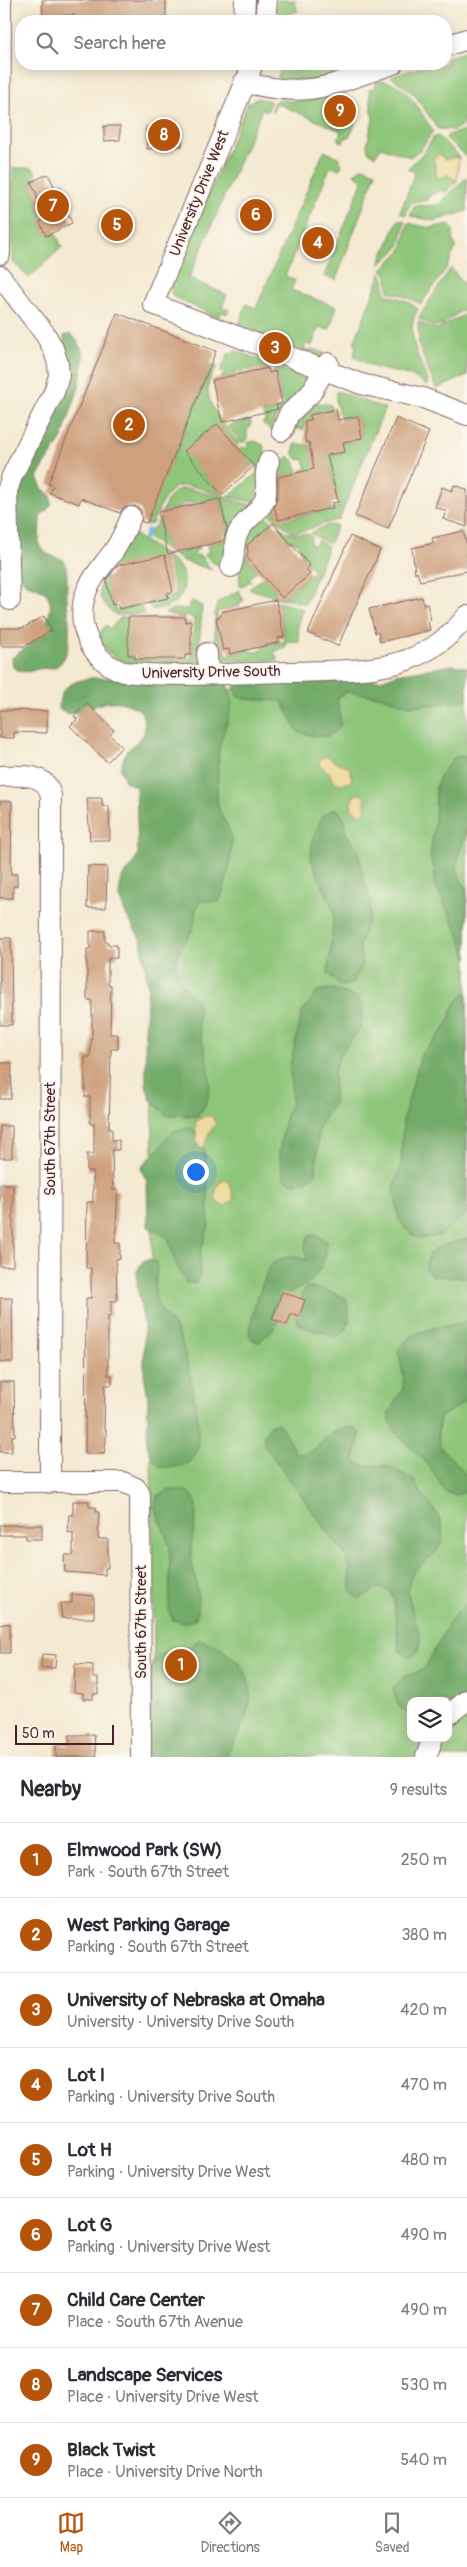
<!DOCTYPE html>
<meta charset="utf-8">
<style>
body{margin:0;font-family:Pangolin,sans-serif;background:#f2f2f3;color:#2b2b33}
.controls{position:absolute;right:15px;bottom:15px;display:grid;overflow:hidden;border-radius:10px;box-shadow:0 2px 12px #0003}
.controls button{width:45px;height:45px;display:grid;place-items:center;padding:0;border:0;border-bottom:1px solid #e1e1e2;background:#fff;color:#2b2b33;font:25px sans-serif}
.scale{position:absolute;left:15px;bottom:12px;width:99px;box-sizing:border-box;padding-left:5px;border:2px solid #4a1f2b;border-top:0;font-size:14px;line-height:18px;white-space:nowrap;color:#4a1f2b;-webkit-text-stroke:4px #fbf7ec;paint-order:stroke}
.you{position:absolute;left:195px;top:1171px;width:18px;height:18px;margin:-12px;border:4px solid #fff;border-radius:50%;background:#1a73e8;box-shadow:0 0 0 8px #1a73e833}
.badge{display:grid;place-items:center;width:32px;height:32px;border-radius:50%;background:#b45309;color:#fff;font-size:16px;font-weight:700}
.pin{position:absolute;translate:-50% -50%;border:2px solid #fff;box-shadow:0 1px 5px #0006}
.list{margin:0;padding:0;list-style:none}
h2{display:flex;justify-content:space-between;align-items:center;height:65px;margin:0;padding:0 20px;font-size:21px}
h2 small{font-size:16px;font-weight:400;color:#7c7c81}
.list li{display:grid;grid-template-columns:32px 1fr auto;gap:15px;align-items:center;box-sizing:border-box;height:75px;padding:0 20px;border-top:1px solid #e1e1e2}
.list b{display:block;font-size:19px;white-space:nowrap}
.list p{margin:0;font-size:16px;white-space:nowrap;color:#7c7c81}
.list em{font-size:16px;font-style:normal;color:#7c7c81}
.icon{flex:none;width:28px;height:28px;fill:none;stroke:currentColor;stroke-width:2;stroke-linecap:round;stroke-linejoin:round}
.map{position:relative;flex:none;width:467px;height:1757px;overflow:hidden}
.search{position:absolute;background:#fff;box-shadow:0 2px 12px #0003;left:15px;right:15px;top:15px;height:55px;display:flex;align-items:center;gap:12px;box-sizing:border-box;padding:0 18px;border-radius:20px;color:#7c7c81;font-size:19px}
.sheet{height:740px;background:#fff}
nav{display:flex;justify-content:space-around;align-items:center;box-sizing:border-box;height:70px;border-top:1px solid #e1e1e2;background:#fff;font-size:14px;color:#7c7c81}
nav a{display:grid;justify-items:center;gap:2px}
nav .on{color:#b45309}
.map>svg:first-child{display:block}
.green{fill:#8dc579;stroke:#6c7252;fill-rule:evenodd}
.forest{fill:#72aa69;stroke:#5e644a}
.sand{fill:#eeda9e;stroke:#9c7c64}
.lines{fill:none;stroke-linecap:round;stroke-linejoin:round}
.stream{stroke:#7fb7ef;stroke-width:4}
.building{fill:#cea07e}
.minor-casing{stroke:#866665;stroke-width:22}
.minor{stroke:#fff;stroke-width:20}
.labels{text-anchor:middle;stroke-width:4;stroke-linejoin:round;paint-order:stroke}
.street-label{font-size:15px;fill:#4a1f2b;stroke:#fbf7ec}
</style>
<div class="map">
<svg width="467" height="1757" viewBox="0 0 467 1757">
<rect width="100%" height="100%" fill="#fbf7ec"/>
<filter id="ink" filterUnits="userSpaceOnUse"><feTurbulence type="fractalNoise" baseFrequency=".02" numOctaves="2"/><feDisplacementMap in="SourceGraphic" scale="10" xChannelSelector="R" yChannelSelector="G"/><feConvolveMatrix kernelMatrix="1 2 1 2 8 2 1 2 1" color-interpolation-filters="sRGB"/></filter>
<filter id="wash" filterUnits="userSpaceOnUse"><feTurbulence type="fractalNoise" baseFrequency=".0096" numOctaves="4" result="noise"/><feDisplacementMap in="SourceGraphic" scale="20" xChannelSelector="R" yChannelSelector="G"/><feGaussianBlur stdDeviation="1.12" result="paint"/><feColorMatrix in="noise" values="0 0 0 0 0 0 0 0 0 0 0 0 0 0 0 0 0 1.4 0 .05"/><feComposite in="paint" operator="in"/></filter>
<g filter="url(#wash)">
<rect width="100%" height="100%" fill="#f4e9d1"/>
<path class="green" d="M277,0h20l-3,1 4,10 -11,4 2,6h-14z
M467,51v66l-4,2 1,5 -10,6 -16,-1 -24,-35 -23,-17 38,-13h17v-6z
M340,64h28l-54,17 -37,-1 3,-10 25,-2 10,-3 3,7z
M378,81c29,-1 41,30 55,50l-12,18 -11,8 -29,-10 -6,9 -7,-5 -1,-6 6,-26 -4,-30h3z
M343,93l9,7c4,12 5,26 -3,37l-5,2 -1,4 -5,-3 3,-9 -65,-28 -4,9 1,-9 3,-3 28,1z
M257,98l13,3 -2,10 -6,-2 -73,169 38,17 -5,12 7,3 -2,4 -6,-2 -2,6 -47,-22 -2,-13 78,-180z
M462,131l5,2v24l-21,-19 2,-3z
M438,136l20,19 1,4 -4,-2 -10,3 -3,-5 -9,3 3,17 4,3 8,-3 9,6 -12,12 -4,-3 -11,5 -4,6c-13,-1 -17,0 -20,14l-6,-2 15,-41 -8,-3 17,-17 9,-14z
M324,151l14,6 4,9 -3,3 -9,-2 -45,109 10,4 -4,10 46,17 -8,23 -10,-3 -7,19 -5,-2 -2,2v5l12,-1 7,3 1,7 -86,-35 7,-21 10,4z
M362,167l14,5 -40,108 -12,-4 39,-96 -9,-6z
M13,168h20l5,11 -7,4 7,19 -2,2 7,16 -3,2 6,13 9,-3 7,15 -33,31 -16,-16z
M467,177v34l-32,10 -25,-5 5,-11 16,1 8,-2z
M398,220l7,1 -6,26 -20,18z
M408,223l22,5 18,-4 5,6v11l3,6 -10,22 -25,35 -19,-9 -13,-3 -2,-16 -5,-7 20,-20z
M451,268l16,20v22l-6,1 -20,14 -7,1 -15,-7v-2z
M381,273l3,6 1,15 22,7 11,8c-14,22 1,50 10,71l-1,6 -14,-10 -37,-8 -22,-11 2,-13 -2,-1z
M467,313v63l-31,13 -17,-43 -1,-24 19,7z
M237,351l72,29 -34,39 -1,10 -2,2 -10,-8 4,-2 -4,-8 19,-4 4,-5 -3,-3 -7,-35 -40,6 -1,4 -13,2 4,-6h-5l8,-18z
M211,365l7,2c-26,27 5,55 21,77l-4,3 -14,-19 -8,-1 -25,21 13,24 25,25c-47,-15 -53,-23 -74,27l-7,1z
M336,391c17,4 31,13 49,17l-46,112c-16,2 -34,13 -47,12l-26,-20 -2,-5 5,-14 -2,-15 5,-16 12,-1 5,-5 7,8 2,10 -26,3 -3,6 7,32 4,6 59,-14 -8,-37 -6,1 -2,-4 -21,6v-3l5,-1 -3,-10 -6,1 -5,-7 2,-9 14,1 2,7h6l2,5 25,-5 -1,-10h13l-1,-3 7,-1 -4,-22 -17,3 -5,-16z
M312,402l19,3 1,5 -22,5 1,5 -6,1 -2,9 -8,-2v6l-5,2v-8z
M248,420l3,1 -1,7h-3v12l-6,3 -13,-17z
M255,441l8,4 3,10 -10,48 -28,-6 29,-24v-8l-5,-1 -14,-14 4,-3 6,2 -1,-6z
M180,489h10l64,17 -28,61 -13,-4 -9,-9 5,-1 -2,-7 22,-7 -8,-38 -35,2 -27,14 8,32 3,-1 2,5 3,1 23,-7 1,3 -5,1 1,4 6,1 11,14 -31,-10 -34,-23c1,-7 5,-7 9,-12 9,-14 8,-29 24,-36z
M264,515l10,8 -31,27 1,5 17,19 -3,-4 -9,8 2,3 -11,6 -2,-40z
M328,525l9,1 -8,18 -17,-10v-2z
M278,526c17,14 23,4 34,10l-2,6 2,3h3l3,-5 10,7 -23,57 -22,-6 31,-27c-3,-5 -8,-9 -11,-13 -4,-8 -1,-17 -14,-17z
M134,534l33,22 -58,11z
M167,557c30,14 17,56 -15,52l-4,-6 28,-8z
M105,574l7,31h3l1,6 28,-7 -3,4 4,6 -30,1c-16,-16 -20,-20 -10,-41z
M265,575l12,20 7,4 -35,-10z
M239,590l5,11 -5,1 1,4 -21,5c-8,12 4,33 8,44l21,-5 4,2 9,-1 3,-5 21,-5 -7,-39 25,7 -5,13 1,20h-13v5l-12,5 4,8 -61,1 -3,-5 1,-42 3,-12z
M191,600l11,6 -4,56 -5,2c-28,0 -72,9 -90,-18 -5,-8 -3,-15 3,-21l4,4 10,-11 12,-1v42l35,1 25,-2 2,-39 -6,-4 -7,2 -16,-4 7,-4h16z
M155,689l312,2v1066h-315l2,-123 -3,-174zM411,1701h37v37h-37z"/>
<path class="forest" d="M71,334l5,5 8,16 -5,32 -17,51 -25,39 5,11 9,8v10l-11,11 -1,28 8,9 17,6c5,13 2,25 3,39 1,17 8,55 -10,67 -4,3 -14,2 -19,3 -10,3 -16,5 -25,-2l-1,-9c7,-6 15,-11 22,-17 11,-10 26,-40 8,-51 -16,-9 -17,0 -25,-22l4,-9 -6,-70 49,-136v-17z
M453,665l14,2v32l-17,4 -40,3 -31,-10 -33,-4 -9,6 4,26c-12,19 -24,12 -43,8l-16,-31 -38,-2 -7,-3 -3,-9 3,-6 99,-7 27,6h18l15,-6z
M91,678l133,1c16,26 3,36 -3,62 -3,8 -2,18 -3,26 0,12 -2,27 0,39 2,9 8,15 11,24 7,15 -3,55 -9,71h-19c-10,14 -4,15 -8,28 -2,6 -8,11 -11,17 -13,26 -2,37 16,57 1,8 -1,15 1,23 5,31 23,64 -2,90l-31,-1 -16,-16 -4,-15 -1,-53 3,-44 -7,-47 -16,-27 -6,-20 3,-16 11,-12 5,-11 -2,-67 -11,-6 -5,-12 6,-17 18,-18 1,-10 -4,-13c-30,-19 -42,-4 -72,3l-10,-5c0,-23 12,-27 32,-31z
M460,756l7,1v71l-8,26 -2,15 10,25v63l-8,-23 -25,-51 1,-11 -5,-16 5,-37 1,-32 4,-11 13,-18z
M333,809l6,2 5,8 2,14 13,18 4,26 8,25 -1,15 -11,28 3,21 -10,18 -11,2 -13,-12 6,-63 -23,-51 1,-19 5,-13 6,-13z
M333,989l25,9 5,9v9l-3,12 -20,26 -6,18v31l-15,23 -3,47c-11,10 -18,13 -32,6l-5,-27 6,-34 7,-18 -2,-33 12,-55 16,-21z
M467,992v221l-26,22 -21,4 -9,-5 -12,-14 -5,-32 7,-24 2,-44 18,-65 23,-25 12,-28z
M191,1128l8,7 4,8 4,27 2,55 -9,29v22l-4,7h-10l-12,-23 -5,-21 -21,-12 -1,-45 -6,-13c6,-11 8,-10 16,-18 15,-15 7,-21 34,-23z
M317,1235l10,6c0,16 -8,38 -24,45 -7,4 -12,5 -18,9 -3,25 -7,31 -26,47l-6,-2 -4,-6 6,-29 13,-36c10,-14 24,-14 39,-9l-2,-16 4,-8z
M467,1239v39l-35,-2 -7,-7 4,-15 14,-9z
M148,1259l10,4c-2,12 -5,30 0,42 4,10 16,17 20,28 9,18 27,104 18,120 -8,15 -22,15 -36,14l-7,-7 -6,-15 1,-47 -4,-23v-50l-7,-39v-15l6,-10z
M306,1287l16,2 24,9c5,16 6,33 -12,40 -13,-9 -26,-6 -37,-16v-15z
M467,1321v79l-27,18c-11,47 27,32 27,73l-10,4 -10,-2c-8,-10 -14,-23 -23,-33 -17,-17 -29,-21 -36,-46l15,-25 1,-11 -6,-27c15,-25 43,-22 69,-30z
M278,1423c9,10 11,21 19,31 28,0 25,-29 58,-26l5,7 -6,26 6,4 27,1 26,13c7,17 27,31 29,49 5,32 -29,32 -33,56 -5,25 26,60 2,74l-12,-7 -5,-50 -4,-11 -12,-2 -19,11 -8,-7 -1,-22 -5,-15 -81,-110v-10l7,-11z
M170,1490c9,0 19,-1 24,8 7,12 -3,38 -3,53 1,23 13,46 4,68l-11,4 -11,-3 -4,-9 1,-64 -15,-40 2,-11z
M467,1602v62l-5,9 5,1v43l-19,-4v-12h-37v13c-14,-4 -15,-14 -18,-27l11,-10 16,-6 7,-7 26,-47z
M199,1640c12,1 21,8 30,15 40,29 15,67 -3,102h-79v-76l5,-18 10,-9 19,-1z"/>
<path class="sand" d="M439,154l6,6 10,-3 4,2 -2,22 -9,-6 -8,3 -4,-2v-9l-3,-8z
M327,756l10,7 11,3 4,8 -1,8 -11,2 -8,-4 -3,-8 -10,-7 1,-6z
M361,794l4,3v15l-4,3 -9,-6 -1,-6 4,-8z
M205,1116h7l4,7 -7,10 -5,14 -3,1 -4,-5c0,-8 -2,-16 -1,-22z
M225,1180l5,4 4,15 -10,8 -8,-6 -1,-8 4,-10z"/>
<g class="lines">
<path class="stream" d="M145,538l3,-8"/>
</g>
<g id="blocks">
<path class="building" d="M42,0h124v18l-92,3v-6l-31,1z
M104,126h16v14l-16,1z
M181,126l1,20 -35,3 -1,-20z
M48,174l7,14 4,-2 11,22 -4,2 6,13 -26,13 -6,-14 3,-2 -7,-16 2,-2 -1,-7 -6,-13z
M117,313l99,38 -69,172 -5,-1 -1,-12 -6,-4 -11,1 -4,6 -39,-15 -2,6 -29,-11 3,-7 -5,-2z
M268,368l1,5 6,-2 7,32 -6,2 2,4 -56,13 -10,-42z
M336,409l2,11 20,-4 4,22 -19,4 2,10 -18,3 11,47 -6,1 1,5 -55,12 -4,-13 4,-12v-18l36,-8 -5,-27 -3,1 -1,-5v-17l6,-1 -1,-5z
M396,418l33,14 -41,97 -33,-13z
M217,424l37,42 -32,29 -38,-44z
M454,485l13,5v37l-24,-8 3,-8 -11,-4 7,-20 10,4z
M220,499l7,30 -4,12 -55,13 -10,-42z
M273,523l37,43 -4,3 4,5 -28,24 -36,-42 2,-4 -1,-7z
M463,531l4,15v25l-47,10 -3,-9 -2,1 -3,-25 22,-5 -2,-5z
M350,536l30,14 -42,96 -30,-13z
M165,555l8,37 -6,1 1,5 -49,11 -1,-5 -6,1 -6,-25 12,-15z
M422,597l2,8 3,-1 4,16 -3,1 2,9 -50,12 -2,-10 -3,1 -6,-24z
M276,600l8,37 -6,1 2,4 -50,12 -1,-5 -6,1 -7,-32 5,-2v-4z
M44,616l8,14 -27,16h-25v-18h23z
M128,617h57v5l6,-1v34h-6v4h-50v-4h-7z
M87,703l27,27 -4,5 12,12 -15,15 -37,-36 7,-7 -3,-3z
M0,710l47,1v22l-33,-1v6h-14z
M87,798h15v8h7l1,34h-20z
M0,801h12l-1,73h6v12h-4v12h-13z
M88,866l19,1 -1,41h-19z
M90,931h15v11h3v3h9v13h-9v27h3l-1,49h8v15h-7l-2,80h3v11h7v10h-7l1,40h5l-3,53h5v16h-4l1,42h-6v15h-3v59h4v10h-7l-1,44h2v12l-2,13h-19l1,-156h5v-30h-5l1,-66h6v-31h-6v-17h7v-30h-4v-27h-5v-40h5l2,-23v-34h-5v-51h3z
M0,938h11l1,87h-12z
M0,1063h12l-1,36h-11z
M0,1126h12v32h-12z
M0,1184h13v82h-13z
M282,1292l23,8 -6,17 -8,-3 -4,11 -15,-6z
M0,1298h12l1,64h-13z
M0,1382h14l1,54h-3v16h-12z
M73,1501h16v6h7v5h3l-1,27h10v29h-3v7l-40,-3 -1,-17h9v-22l-6,-1 2,-17h4z
M0,1525h42v14h-16v-4h-26z
M72,1594l22,2v22h-32l-2,-15h12z
M10,1623v30h-10v-28z
M42,1654l14,1 -1,13h-14z
M75,1664l18,1v13h5v16h-5v5h-10v-6l-9,-1z
M69,1735h25l2,22h-40v-12h13z"/>
</g>
</g>
<g filter="url(#ink)">
<use href="#blocks" fill-opacity="0" stroke="#866665" stroke-width="1"/>
<g class="lines">
<g class="minor-casing">
<path id="minor" d="M244,21l1,-21
M265,21l2,-21
M446,46l21,-7
M253,64l-100,240 208,80 62,14 44,17
M244,82c67,18 87,2 149,-18
M0,254l1,-254
M0,276l45,58 8,14 5,16 1,12 -5,16 -42,84 -5,15 3,109
M282,431l7,-17 22,-21 17,-30
M131,517c-5,12 -10,24 -18,35 -9,12 -20,24 -26,38 -13,33 3,71 37,82 54,6 112,1 166,0 39,-2 80,1 117,-12 24,-9 44,-24 60,-44
M231,567c5,-11 1,-23 7,-34 6,-14 21,-19 27,-34 4,-12 -3,-23 4,-38
M207,653l1,21
M0,776c19,0 46,-5 51,20l-1,687
M0,1482h123l13,6 4,6 1,263
M448,1715l19,-15
M426,1757l7,-19"/>
</g>
<use href="#minor" class="minor"/>
</g>
</g>
<g class="labels">
<g class="street-label">
<text transform="translate(199 193) rotate(-68)" y="5">University Drive West</text>
<text transform="translate(211 672) rotate(-1)" y="5">University Drive South</text>
<text transform="translate(50 1139) rotate(-90)" y="5">South 67th Street</text>
<text transform="translate(141 1622) rotate(-90)" y="5">South 67th Street</text>
</g>
</g>
</svg>
<div class="controls">
<button><svg class="icon" aria-label="layers" viewBox="0 0 24 24"><path d="M12 4l9 5-9 5-9-5zM3 14l9 5 9-5"/></svg></button>
</div>
<div class="scale">50 m</div>
<div class="you"></div>
<div class="pin badge" style="left:181px;top:1665px">1</div>
<div class="pin badge" style="left:129px;top:425px">2</div>
<div class="pin badge" style="left:275px;top:348px">3</div>
<div class="pin badge" style="left:318px;top:243px">4</div>
<div class="pin badge" style="left:117px;top:225px">5</div>
<div class="pin badge" style="left:256px;top:215px">6</div>
<div class="pin badge" style="left:53px;top:206px">7</div>
<div class="pin badge" style="left:164px;top:135px">8</div>
<div class="pin badge" style="left:340px;top:111px">9</div>
<div class="search"><svg class="icon" aria-label="search" viewBox="0 0 24 24"><circle cx="10" cy="10" r="6"/><path d="M15 15l6 6"/></svg>Search here</div>
</div>
<section class="sheet">
<h2>Nearby<small>9 results</small></h2>
<ul class="list">
<li><span class="badge">1</span><div><b>Elmwood Park (SW)</b><p>Park · South 67th Street</p></div><em>250 m</em></li>
<li><span class="badge">2</span><div><b>West Parking Garage</b><p>Parking · South 67th Street</p></div><em>380 m</em></li>
<li><span class="badge">3</span><div><b>University of Nebraska at Omaha</b><p>University · University Drive South</p></div><em>420 m</em></li>
<li><span class="badge">4</span><div><b>Lot I</b><p>Parking · University Drive South</p></div><em>470 m</em></li>
<li><span class="badge">5</span><div><b>Lot H</b><p>Parking · University Drive West</p></div><em>480 m</em></li>
<li><span class="badge">6</span><div><b>Lot G</b><p>Parking · University Drive West</p></div><em>490 m</em></li>
<li><span class="badge">7</span><div><b>Child Care Center</b><p>Place · South 67th Avenue</p></div><em>490 m</em></li>
<li><span class="badge">8</span><div><b>Landscape Services</b><p>Place · University Drive West</p></div><em>530 m</em></li>
<li><span class="badge">9</span><div><b>Black Twist</b><p>Place · University Drive North</p></div><em>540 m</em></li>
</ul>
</section>
<nav>
<a class="on"><svg class="icon" aria-label="map" viewBox="0 0 24 24"><path d="M3 6l6-2 6 2 6-2v14l-6 2-6-2-6 2zM9 4v14M15 6v14"/></svg>Map</a>
<a><svg class="icon" aria-label="directions" viewBox="0 0 24 24"><path d="M12 3l9 9-9 9-9-9zM9 14v-3h6M13 9l2 2-2 2"/></svg>Directions</a>
<a><svg class="icon" aria-label="saved" viewBox="0 0 24 24"><path d="M7 4h10v16l-5-4-5 4z"/></svg>Saved</a>
</nav>
